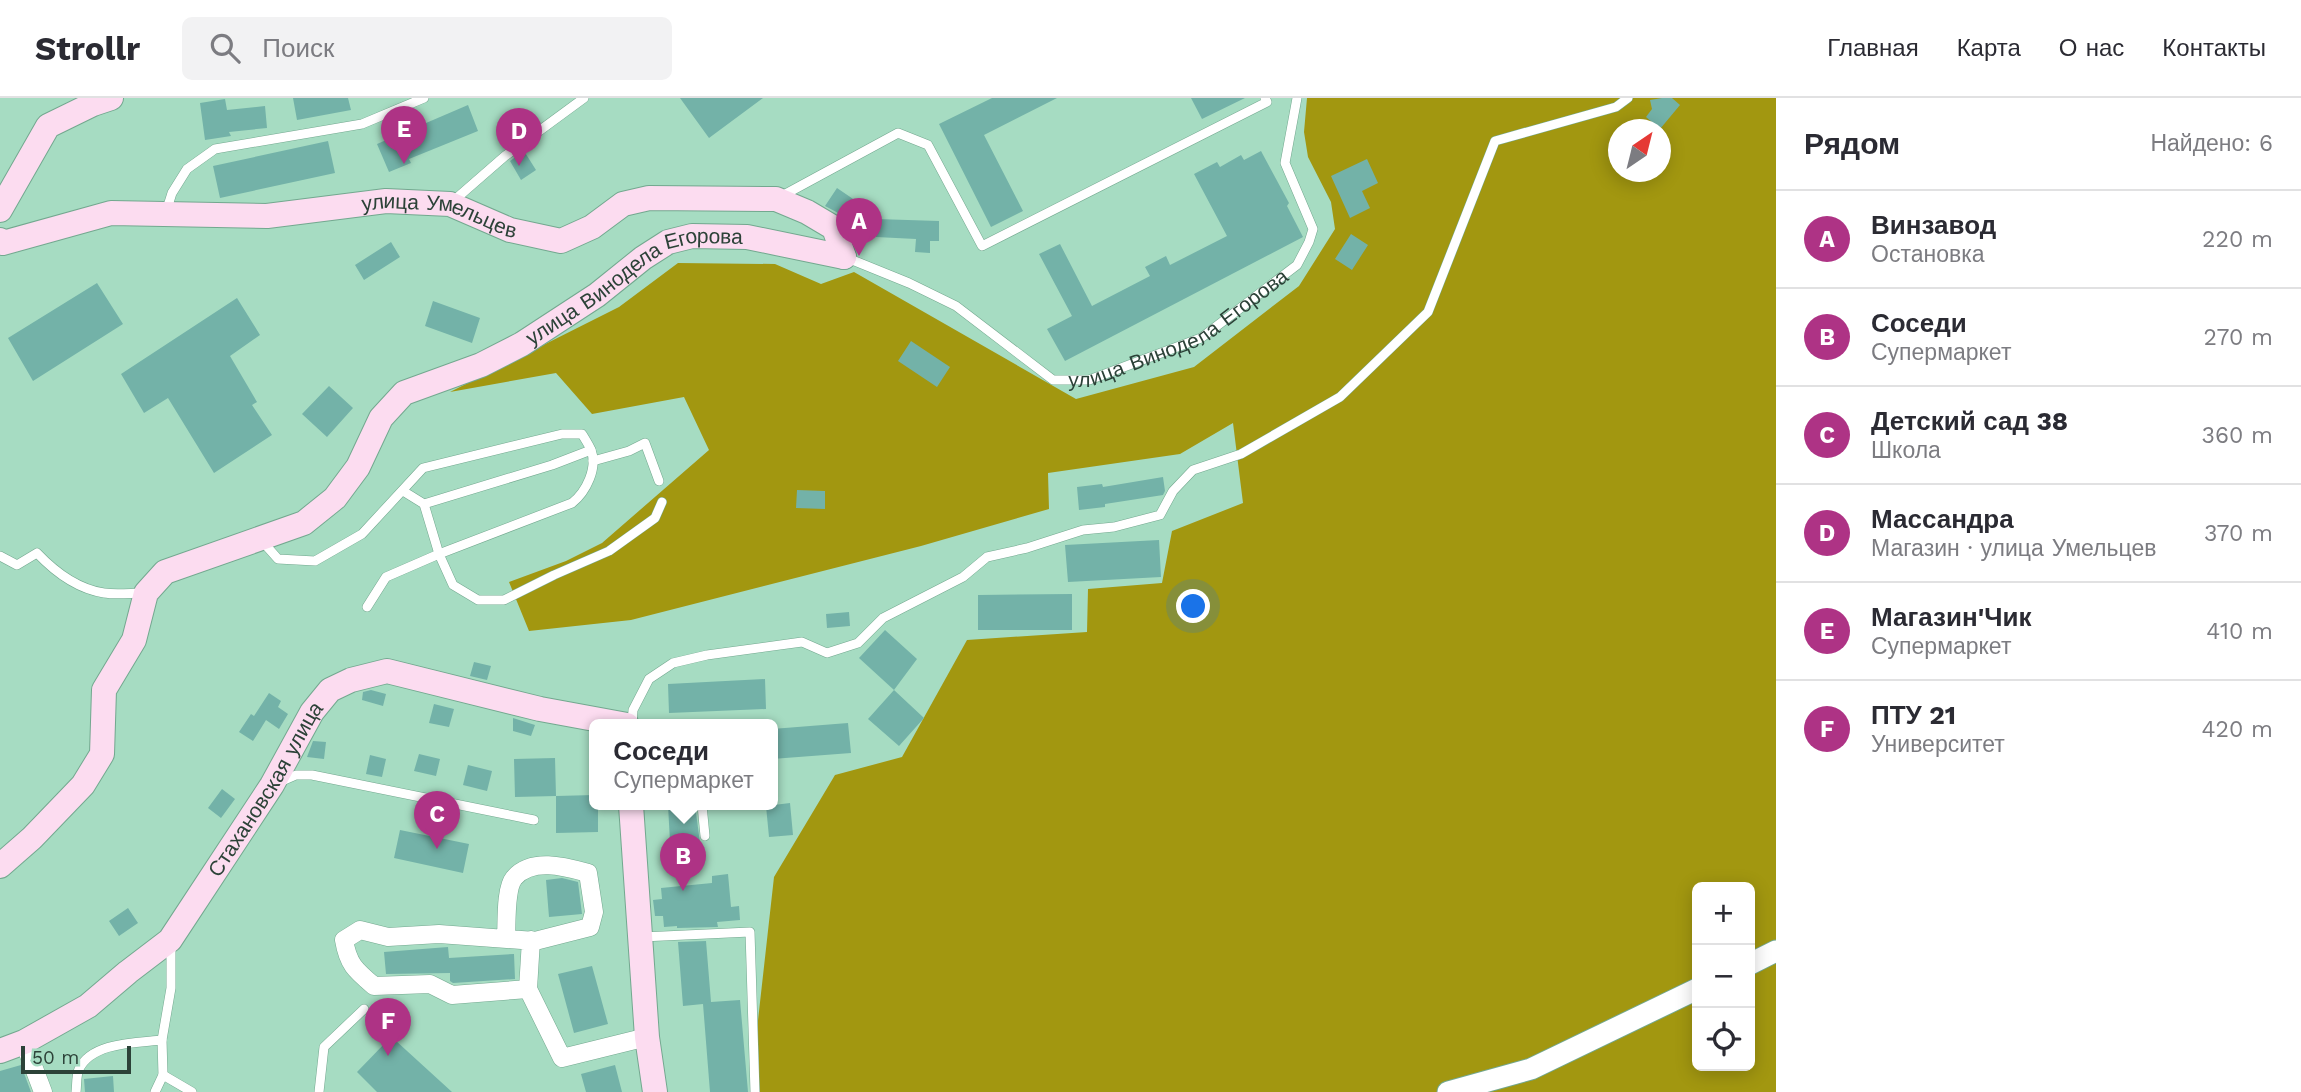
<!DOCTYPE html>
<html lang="ru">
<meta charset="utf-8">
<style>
body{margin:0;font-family:"Work Sans",sans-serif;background:#f2f2f3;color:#2b2b33}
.controls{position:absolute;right:21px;bottom:21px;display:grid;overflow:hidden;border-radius:10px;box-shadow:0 4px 18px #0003}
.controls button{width:63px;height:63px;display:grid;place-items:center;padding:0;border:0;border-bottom:2px solid #e1e1e2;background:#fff;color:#2b2b33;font:35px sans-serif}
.compass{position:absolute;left:1608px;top:21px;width:63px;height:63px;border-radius:50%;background:#fff;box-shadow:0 4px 18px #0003;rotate:35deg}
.scale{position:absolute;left:21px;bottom:18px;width:110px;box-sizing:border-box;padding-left:7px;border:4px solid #2c4238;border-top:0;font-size:19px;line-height:24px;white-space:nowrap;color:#2c4238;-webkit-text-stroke:5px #a6dcc2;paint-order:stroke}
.you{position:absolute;left:1194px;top:509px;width:24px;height:24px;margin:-18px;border:5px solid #fff;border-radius:50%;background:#1a73e8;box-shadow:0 0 0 10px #1a73e833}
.badge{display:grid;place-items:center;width:46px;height:46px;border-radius:50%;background:#ae3385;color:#fff;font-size:23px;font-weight:700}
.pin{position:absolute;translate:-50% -58px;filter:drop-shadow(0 2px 4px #0008)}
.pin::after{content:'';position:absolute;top:37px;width:24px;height:21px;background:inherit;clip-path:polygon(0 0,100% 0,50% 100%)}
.popup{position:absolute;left:589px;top:621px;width:189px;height:91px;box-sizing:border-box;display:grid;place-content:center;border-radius:10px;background:#fff;filter:drop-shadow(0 2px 5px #0005);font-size:23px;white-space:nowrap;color:#7c7c81}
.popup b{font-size:26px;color:#2b2b33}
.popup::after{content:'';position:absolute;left:50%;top:100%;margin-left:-14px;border:14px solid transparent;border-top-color:#fff}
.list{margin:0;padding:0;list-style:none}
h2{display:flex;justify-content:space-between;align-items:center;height:91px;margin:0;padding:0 28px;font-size:30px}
h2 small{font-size:23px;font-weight:400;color:#7c7c81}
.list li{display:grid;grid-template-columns:46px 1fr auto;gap:21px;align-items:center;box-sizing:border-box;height:98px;padding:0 28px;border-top:2px solid #e1e1e2}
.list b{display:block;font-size:26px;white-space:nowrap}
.list p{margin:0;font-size:23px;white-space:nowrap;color:#7c7c81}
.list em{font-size:23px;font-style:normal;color:#7c7c81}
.icon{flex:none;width:38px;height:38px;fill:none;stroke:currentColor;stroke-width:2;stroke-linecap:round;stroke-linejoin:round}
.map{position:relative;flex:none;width:1776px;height:994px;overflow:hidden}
header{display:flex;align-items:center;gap:42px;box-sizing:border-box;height:98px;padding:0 35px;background:#fff;border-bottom:2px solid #e1e1e2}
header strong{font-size:33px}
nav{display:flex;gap:38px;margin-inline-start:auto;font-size:24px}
.search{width:490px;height:63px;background:#f2f2f3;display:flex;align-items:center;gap:18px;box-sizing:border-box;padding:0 24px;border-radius:10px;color:#7c7c81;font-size:26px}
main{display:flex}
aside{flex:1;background:#fff}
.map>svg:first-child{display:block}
.forest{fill:#a29710;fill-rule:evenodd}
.building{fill:#73b2a8}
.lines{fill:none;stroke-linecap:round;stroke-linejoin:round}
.service-casing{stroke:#73a88f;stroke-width:10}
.minor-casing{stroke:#73a88f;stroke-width:19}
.tertiary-casing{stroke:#73a88f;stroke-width:23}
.secondary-casing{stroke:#73a88f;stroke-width:26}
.service{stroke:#fff;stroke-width:9}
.minor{stroke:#fff;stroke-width:18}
.tertiary{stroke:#fff;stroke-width:21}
.secondary{stroke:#fcdcf0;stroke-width:24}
.labels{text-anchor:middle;stroke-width:5;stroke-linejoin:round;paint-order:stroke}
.street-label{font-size:21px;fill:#2c4238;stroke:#a6dcc2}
</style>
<header>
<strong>Strollr</strong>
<div class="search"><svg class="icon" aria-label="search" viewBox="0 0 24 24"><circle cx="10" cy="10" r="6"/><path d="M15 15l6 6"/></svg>Поиск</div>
<nav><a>Главная</a><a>Карта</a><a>О нас</a><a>Контакты</a></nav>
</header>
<main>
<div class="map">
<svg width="1776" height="994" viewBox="0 0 1776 994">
<rect width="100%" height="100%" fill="#a6dcc2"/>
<path class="forest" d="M1307,0h469v994h-1026l24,-215 61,-102 67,-18 65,-117 120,-8 1,-43 74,-6 10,-52 71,-28 -10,-80 -53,31 -132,19 1,36 -128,37 -290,74 -102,11 -20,-49 57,-21 36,-18 107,-93 -25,-53 -92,17 -36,-41 -106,19 169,-85 59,-44 97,1 46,20 33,-12 222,127 118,-32 105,-81 36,-57 -4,-27 -23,-45 -4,-25zM1618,32h42v42h-42zM1697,789h53v179h-53z"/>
<path class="building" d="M293,0h55l3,12 -54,10z
M680,0h83l-54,40z
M992,0h65l-73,37 39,76 -32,16 -52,-103z
M1191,0h54l-43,21z
M1662,0h10l8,7 -20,24 -14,-12 6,-8 -2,-9z
M225,1l2,11 38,-4 2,22 -38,4 2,4 -26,4 -5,-37z
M468,7l10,26 -69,28 2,4 -22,9 -12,-28z
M328,43l7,32 -115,25 -7,-32z
M524,53l12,19 -15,10 -11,-19z
M1261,53l28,52 -2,3 16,31 -238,124 -18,-32 25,-13 -33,-62 21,-10 32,62 58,-30 -5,-9 21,-11 4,9 57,-29 -33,-62 23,-12 3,5 21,-12 3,5z
M1367,61l11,24 -16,8 8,17 -20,10 -19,-42z
M837,90l22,15 -12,18 -5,-6 -17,-9z
M876,121l63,2v20h-9v12l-15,-1 1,-13 -40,-2z
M1351,136l17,11 -16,25 -17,-11z
M391,144l9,15 -36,23 -9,-15z
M97,185l26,41 -90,57 -25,-43z
M237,200l23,37 -30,21 27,46 -5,3 20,30 -58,38 -46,-75 -24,15 -23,-39z
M433,203l47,17 -8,25 -47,-17z
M911,243l39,26 -13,20 -39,-26z
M329,288l24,22 -26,29 -25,-23z
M1163,379l2,14 -2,4 -58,9v3l-26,3 -2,-23 25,-3 1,3z
M797,392l28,1v18l-29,-1z
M1159,442l2,37 -93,5 -3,-37z
M1072,496v36h-94v-35z
M849,514l1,14 -23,2 -1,-14z
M885,532l32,29 -23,31 -35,-32z
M474,564l17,4 -4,14 -17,-4z
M765,581l1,30 -97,4 -1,-29z
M371,592l15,4 -3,12 -21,-6 1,-8z
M894,592l30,28 -25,28 -31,-27z
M269,595l12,8 -3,6 10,7 -9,15 -13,-9 -13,21 -14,-9 12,-18 3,2z
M434,606l20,5 -5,18 -20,-4z
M513,620l22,7 -4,11 -18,-5z
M848,625l3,30 -79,6v-30z
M313,643l13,1 -2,17 -17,-2z
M419,656l21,5 -4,17 -22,-5z
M370,657l16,4 -4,18 -16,-3z
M555,660l1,38 -41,1 -1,-38z
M468,667l24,6 -5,20 -24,-6z
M222,691l13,10 -14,19 -13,-10z
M594,697v10h4v27l-42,1v-37z
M790,705l3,32 -24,2 -3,-31z
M668,707h27l7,53 -31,2z
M400,732l69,14 -6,29 -69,-15z
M728,776l3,33 8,-1 1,14 -23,2 1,5 -41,1v-2l-13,1 -1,-11h-8l-2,-16 9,-1 -1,-11 51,-5v-7z
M562,780l16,4 4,32 -33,3 -3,-37z
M128,810l10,15 -19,13 -10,-15z
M706,843l5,61 29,-2 8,92h-38l-7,-88 -20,2 -5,-64z
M448,849l1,11 65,-4 1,25 -62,4 -3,-2v-8l-64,1 -2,-22z
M592,868l16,58 -34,9 -16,-59z
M395,942l57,52h-75l-20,-20 30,-31z
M21,967l10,27h-31v-21z
M615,967l7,27h-36l-5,-18z
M113,978l1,16h-29l-1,-13z"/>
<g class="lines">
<g class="service-casing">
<g id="service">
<path d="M780,99l118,-64 30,12 54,101 285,-144 -2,-4"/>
<path d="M451,105l54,-47 79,-58"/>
<path d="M166,114l6,-19 15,-24 28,-20 147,-25 62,-26"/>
<path id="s1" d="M845,159l64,26 47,23 97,74h36l112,-42 96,-73 12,-23 4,-13 -28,-66 12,-65"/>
<path d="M593,363l36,-10 16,-8 14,38"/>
<path d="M403,393l21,13 128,-39 39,-15"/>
<path d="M262,443l16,18 37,2 47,-27 61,-66 139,-34h20c3,5 7,11 9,16 7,18 -5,42 -19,53l-133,51 14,31 25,15h26l50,-25 55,-24 46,-33 7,-16"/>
<path d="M0,458l17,9 20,-12c18,19 41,36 67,40 13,2 27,0 40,0"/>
<path d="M367,509l19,-30 53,-23 -15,-50"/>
<path d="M632,627l1,-15 16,-31 24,-16 34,-8 95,-13 25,11 31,-10 25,-25 80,-41 24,-20 40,-9 56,-18 31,-3 46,-12 13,-24 20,-21 48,-16 99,-57 88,-85 67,-171 121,-34 12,-9"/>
<path d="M280,684l16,-7h16l222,45"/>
<path d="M702,707l3,31"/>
<path d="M642,839l108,-5 5,160"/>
<path d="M163,977l29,17"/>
<path d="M76,994c1,-7 0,-16 3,-23 13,-27 57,-26 83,-29"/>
<path d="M155,994l8,-17 -1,-35 9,-52v-42"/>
<path d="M319,994l5,-45 40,-38"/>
</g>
</g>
<g class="minor-casing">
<path id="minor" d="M506,840c1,-15 -1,-49 8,-60 18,-21 52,-11 74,-5l6,39 -4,15 -55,14 -96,-7 -51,3 -28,-7 -16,10c4,24 11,30 30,46l56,-2 22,11 76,-6 34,69 85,-21
M528,891l3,-49
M24,944l19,50"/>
</g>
<g class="tertiary-casing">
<path id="tertiary" d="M1750,866l26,-13
M1448,994l83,-23 166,-80"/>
</g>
<g class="secondary-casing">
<g id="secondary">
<path d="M0,112l48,-84 45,-22 18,-6"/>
<path id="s2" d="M0,142l3,3 108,-30 156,3 119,-15 64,3 60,26 51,11 31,-14 31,-23 26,-6 127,1 31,13 27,16 10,29"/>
<path d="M631,707l16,232 8,55"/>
<path id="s3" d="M0,768l32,-28 51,-53 19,-31 2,-64 30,-50 12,-47 19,-21 139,-49 31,-25 23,-31 23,-49 23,-25 77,-28 41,-21 75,-49 46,-37 25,-16 24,-6 55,1 97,20"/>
<path id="s4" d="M0,953l24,-9 64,-36 40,-34 42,-32 102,-155 40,-73 18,-22 21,-10 36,-9 153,38 87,16"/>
</g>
</g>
<use href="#service" class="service"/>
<use href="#minor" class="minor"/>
<use href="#tertiary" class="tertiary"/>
<use href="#secondary" class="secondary"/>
</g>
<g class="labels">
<g class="street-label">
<text dy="7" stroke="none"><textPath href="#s2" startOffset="448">улица Умельцев</textPath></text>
<text dy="7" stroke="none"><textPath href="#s3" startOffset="924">улица Винодела Егорова</textPath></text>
<text dy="7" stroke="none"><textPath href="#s1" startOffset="382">улица Винодела Егорова</textPath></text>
<text dy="7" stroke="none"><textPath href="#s4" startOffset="383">Стахановская улица</textPath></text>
</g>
</g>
</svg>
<div class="controls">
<button>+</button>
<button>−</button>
<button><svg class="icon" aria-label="locate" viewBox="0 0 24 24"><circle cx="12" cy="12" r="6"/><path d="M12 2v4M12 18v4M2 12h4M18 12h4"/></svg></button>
</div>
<svg class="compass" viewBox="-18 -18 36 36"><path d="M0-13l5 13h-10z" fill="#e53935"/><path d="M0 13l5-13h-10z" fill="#7c7c81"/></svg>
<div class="scale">50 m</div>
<div class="you"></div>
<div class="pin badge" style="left:859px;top:158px">A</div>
<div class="pin badge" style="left:683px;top:793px">B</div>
<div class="popup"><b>Соседи</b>Супермаркет</div>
<div class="pin badge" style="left:437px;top:751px">C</div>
<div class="pin badge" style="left:519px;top:68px">D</div>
<div class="pin badge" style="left:404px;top:66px">E</div>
<div class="pin badge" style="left:388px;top:958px">F</div>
</div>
<aside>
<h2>Рядом<small>Найдено: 6</small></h2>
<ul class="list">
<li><span class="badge">A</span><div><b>Винзавод</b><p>Остановка</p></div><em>220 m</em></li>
<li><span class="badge">B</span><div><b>Соседи</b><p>Супермаркет</p></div><em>270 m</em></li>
<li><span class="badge">C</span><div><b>Детский сад 38</b><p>Школа</p></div><em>360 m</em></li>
<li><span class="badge">D</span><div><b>Массандра</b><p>Магазин · улица Умельцев</p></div><em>370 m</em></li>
<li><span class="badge">E</span><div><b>Магазин'Чик</b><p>Супермаркет</p></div><em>410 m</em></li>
<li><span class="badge">F</span><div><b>ПТУ 21</b><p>Университет</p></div><em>420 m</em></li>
</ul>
</aside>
</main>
